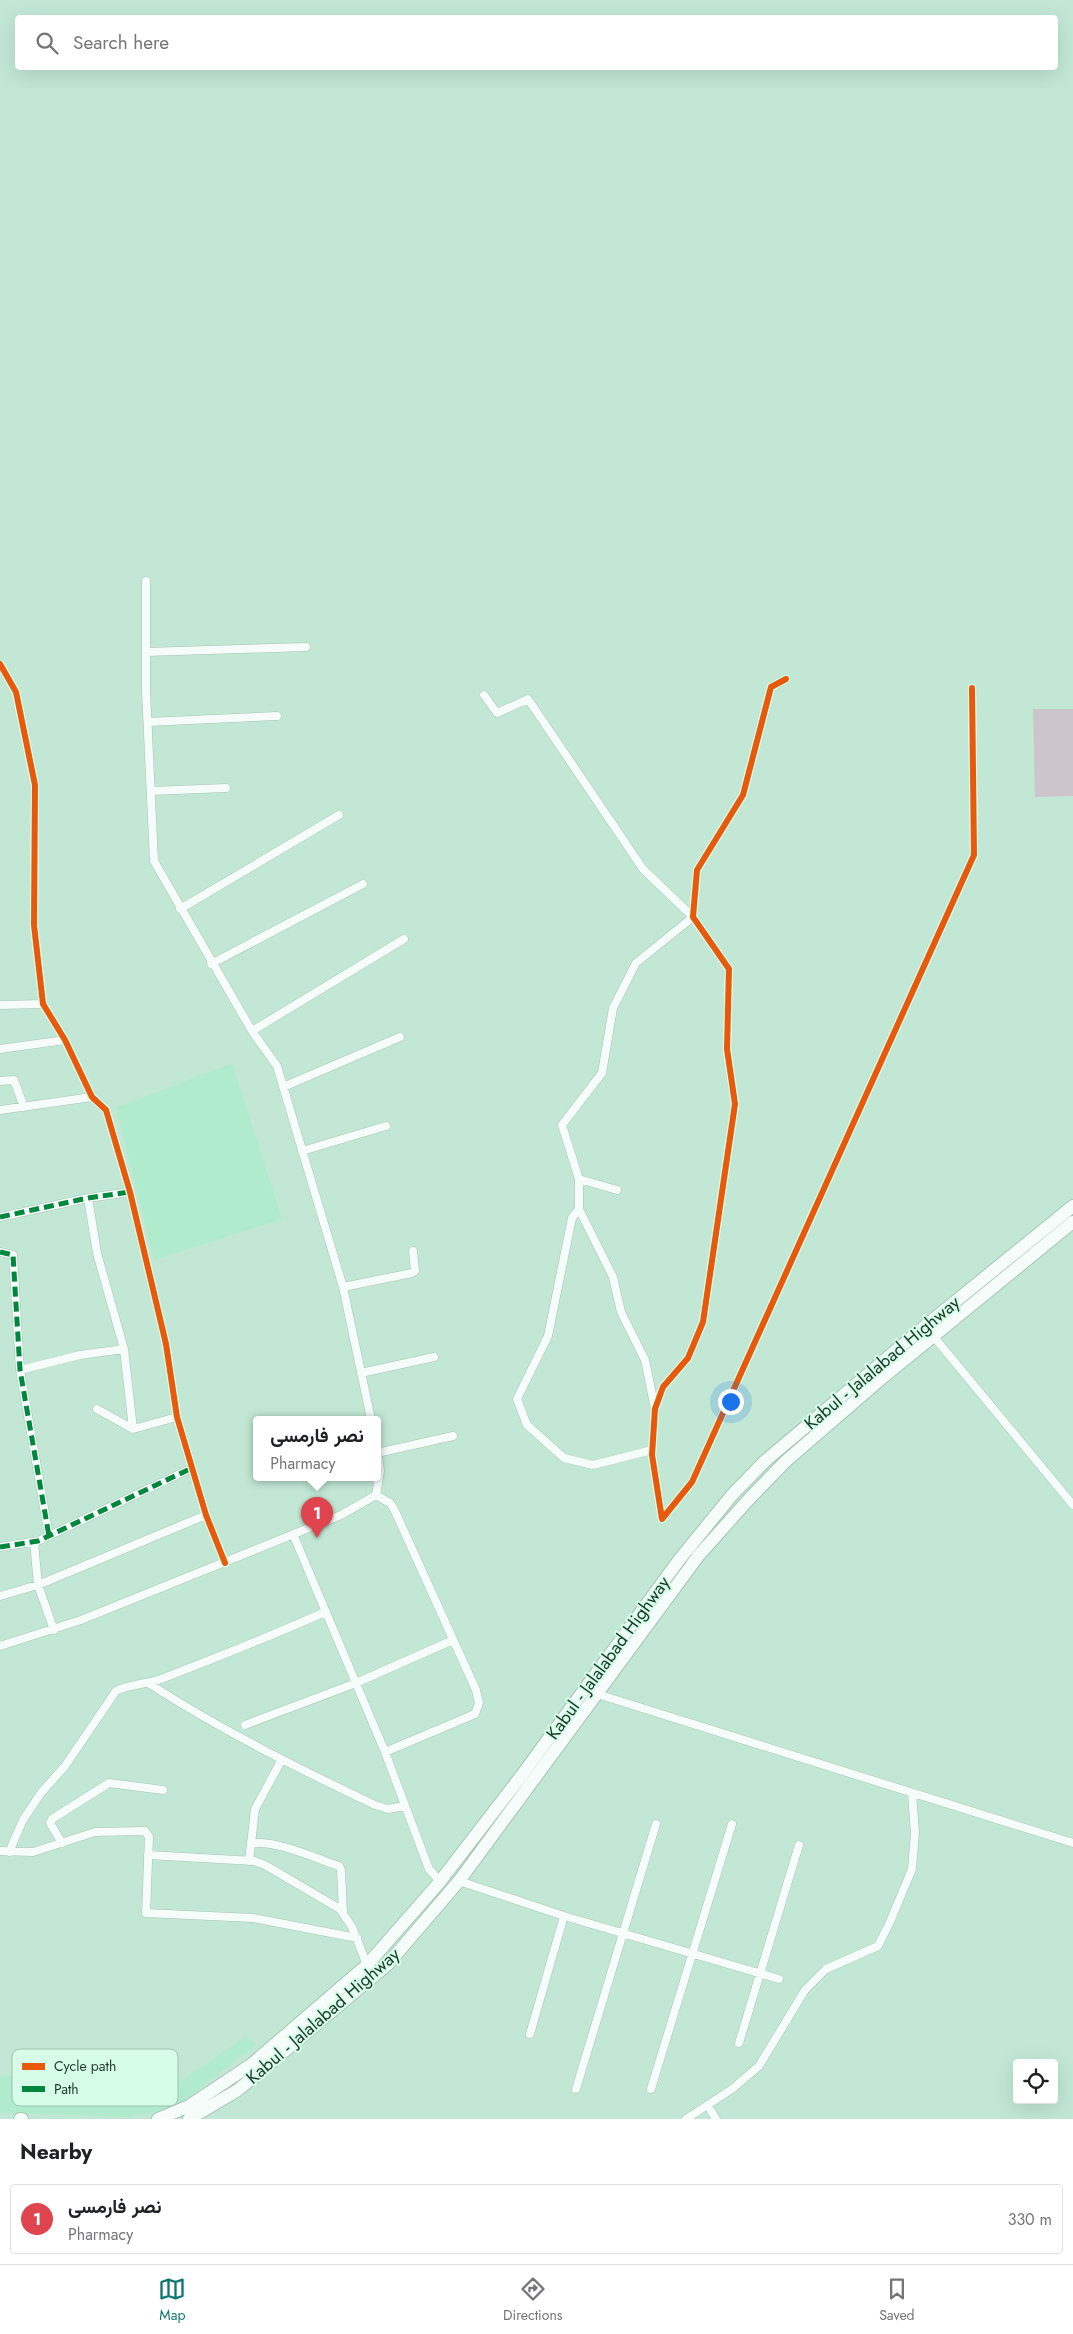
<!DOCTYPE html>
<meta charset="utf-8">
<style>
body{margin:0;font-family:Jost,Vazirmatn,sans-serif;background:#f2f2f2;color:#202124}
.controls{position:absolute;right:15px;bottom:15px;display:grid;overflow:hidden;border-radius:5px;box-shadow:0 5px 20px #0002}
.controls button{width:45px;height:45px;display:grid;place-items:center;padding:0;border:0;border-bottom:1px solid #e0e0e0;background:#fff;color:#202124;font:25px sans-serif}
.you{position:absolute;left:730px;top:1401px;width:18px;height:18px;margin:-12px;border:4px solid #fff;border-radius:50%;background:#1a73e8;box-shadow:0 0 0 8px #1a73e833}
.badge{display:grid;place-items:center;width:32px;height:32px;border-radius:50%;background:#0f766e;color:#fff;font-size:16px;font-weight:700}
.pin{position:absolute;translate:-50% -41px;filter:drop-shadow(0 1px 2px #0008)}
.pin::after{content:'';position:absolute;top:26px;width:18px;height:15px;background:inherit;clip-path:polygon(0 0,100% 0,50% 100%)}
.popup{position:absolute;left:253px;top:1416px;width:128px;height:65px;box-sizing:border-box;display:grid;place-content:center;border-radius:5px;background:#fff;filter:drop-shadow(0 1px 4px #0005);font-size:16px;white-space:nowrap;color:#757577}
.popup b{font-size:19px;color:#202124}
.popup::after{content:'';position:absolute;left:50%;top:100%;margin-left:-10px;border:10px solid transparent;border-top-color:#fff}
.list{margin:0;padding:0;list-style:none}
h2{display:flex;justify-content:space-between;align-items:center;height:65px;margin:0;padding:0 20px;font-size:21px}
h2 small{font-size:16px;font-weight:400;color:#757577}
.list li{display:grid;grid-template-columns:32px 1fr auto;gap:15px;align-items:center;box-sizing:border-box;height:70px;margin:0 10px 10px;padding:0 10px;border:1px solid #e0e0e0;border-radius:5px}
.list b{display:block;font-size:19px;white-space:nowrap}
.list p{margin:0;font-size:16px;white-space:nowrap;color:#757577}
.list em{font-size:16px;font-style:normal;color:#757577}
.icon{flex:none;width:28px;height:28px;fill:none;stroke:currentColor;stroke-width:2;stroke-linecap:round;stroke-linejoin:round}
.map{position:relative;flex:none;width:1073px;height:2119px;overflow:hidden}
.search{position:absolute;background:#fff;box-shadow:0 5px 20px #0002;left:15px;right:15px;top:15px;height:55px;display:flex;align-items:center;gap:12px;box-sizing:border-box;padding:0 18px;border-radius:5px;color:#757577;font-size:19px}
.sheet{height:145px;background:#fff}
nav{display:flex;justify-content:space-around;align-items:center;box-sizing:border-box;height:70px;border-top:1px solid #e0e0e0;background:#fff;font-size:14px;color:#757577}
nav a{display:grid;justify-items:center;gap:2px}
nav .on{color:#0f766e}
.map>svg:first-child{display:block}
.built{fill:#b0ebcd}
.green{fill:#ccc5cb}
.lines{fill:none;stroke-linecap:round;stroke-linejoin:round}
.minor-casing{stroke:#a6c4b5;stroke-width:9}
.trunk-casing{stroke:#a6c4b5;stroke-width:14}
.minor{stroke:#f6fcf9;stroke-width:8}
.trunk{stroke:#f6fcf9;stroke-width:12}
.quiet{stroke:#00873e;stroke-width:5;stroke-dasharray:10 5;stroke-linecap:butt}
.cycleway-casing{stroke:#d6fde8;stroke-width:9}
.cycleway{stroke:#e8590c;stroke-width:6}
.labels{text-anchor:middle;stroke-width:4;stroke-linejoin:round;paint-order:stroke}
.street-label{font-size:18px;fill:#1c372a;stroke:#d6fde8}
.key{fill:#d6fde8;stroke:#9ec2af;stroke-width:1}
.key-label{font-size:14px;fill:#1c372a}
</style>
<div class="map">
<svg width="1073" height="2119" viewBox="0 0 1073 2119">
<rect width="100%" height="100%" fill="#c2e8d5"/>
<path class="built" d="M232,1063l50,156 -128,41 -38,-152z
M245,2037l12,7 -75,58 -27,10 -25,5 -130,-4v-37l84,-1 90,11z"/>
<path class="green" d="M1033,709h40v87l-38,1z"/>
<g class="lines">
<g class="minor-casing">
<path id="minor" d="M146,581v110l8,170 98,170 25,35 66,221 28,132
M146,652l160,-5
M0,664l16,28 19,93 -1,140 9,79 22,36 27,57 14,13 24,82 36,152 11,73 29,98 19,48
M786,679l-15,8 -28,108 -46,75 -4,47 36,52 -2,80 8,55 -32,218 -15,36 -25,29 -8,22 -3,46 10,64 30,-37 282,-627 -2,-167
M484,695l13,18 31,-14 115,170 50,48 -57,46 -23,45 -11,65 -40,52 17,54 38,11
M148,722l129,-6
M151,791l75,-3
M180,909l159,-94
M211,964l152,-80
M0,1005l43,-1
M252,1031l152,-92
M0,1049l65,-9
M0,1081l14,-1 10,27
M283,1087l117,-50
M0,1110l92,-13
M302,1151l84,-25
M579,1179v30l34,68 8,35 24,48 10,49
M88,1198l9,55 27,96 9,80
M579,1209l-7,9 -24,118 -31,63 10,26 37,33 29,7 59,-15
M0,1217l88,-19 42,-6
M0,1252l13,3 7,115 29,166
M343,1287l69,-14 3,-2 -2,-20
M934,1337l139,168
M20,1370l60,-15 44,-6
M361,1373l73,-16
M97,1409l36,20 44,-12
M377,1453l76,-17
M376,1495l14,8 4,6 82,181 3,13 -4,11 -90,38
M293,1534l92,218 44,117 9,10v5
M34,1542l4,43 16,45
M0,1547l38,-6 154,-73
M0,1596l38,-11 168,-70
M0,1646l81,-26 260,-105 35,-20 4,-24 -3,-21
M148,1683c73,47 149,85 227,122l13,4 17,-3
M594,1693l479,150
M245,1725l111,-42 97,-43
M62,1843l-12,-20 2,-4 57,-36 54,7
M251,1844c20,-6 67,15 88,22l2,4 2,42
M0,1851l33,1 62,-20 50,-1 4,6 -3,76 107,5 104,20
M9,1852l14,-32 18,-27 24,-27 51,-75c9,-6 32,-7 45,-12 55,-21 110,-43 164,-67
M148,1855l106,6 11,4 75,44 12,18 15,38
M249,1861l6,-52 26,-48
M459,1881l105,35 215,63
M530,2034l34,-118
M739,2043l60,-198
M576,2089l80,-265
M651,2089l81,-265
M708,2106l8,13
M686,2119l46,-30 27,-23 46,-76 21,-21 52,-23 12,-24 22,-53 3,-36 -3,-39"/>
</g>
<g class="trunk-casing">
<path id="trunk" d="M20,2119h2
M158,2119l31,-13 63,-42 115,-99 71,-81 84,-109 157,-215 53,-65 33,-34 160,-135 148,-120
M189,2119l49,-29 149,-125 72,-84 240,-326 51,-57 36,-37 96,-83 191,-156"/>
</g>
<use href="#minor" class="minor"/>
<use href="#trunk" class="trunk"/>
<path class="quiet" d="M0,1217l88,-19 42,-6
M0,1252l13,3 7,115 29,166
M0,1547l38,-6 154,-73"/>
<g class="cycleway-casing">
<path id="cycleway" d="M0,664l16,28 19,93 -1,140 9,79 22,36 27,57 14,13 24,82 36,152 11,73 29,98 19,48
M786,679l-15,8 -28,108 -46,75 -4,47 36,52 -2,80 8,55 -32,218 -15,36 -25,29 -8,22 -3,46 10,64 30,-37 282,-627 -2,-167"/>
</g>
<use href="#cycleway" class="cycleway"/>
</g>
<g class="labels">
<g class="street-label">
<text transform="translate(882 1363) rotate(-40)" y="6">Kabul - Jalalabad Highway</text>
<text transform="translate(608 1658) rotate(-54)" y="6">Kabul - Jalalabad Highway</text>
<text transform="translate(323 2016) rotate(-41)" y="6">Kabul - Jalalabad Highway</text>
</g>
</g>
<rect x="12" y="2049" width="166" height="57" rx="8" class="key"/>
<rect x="22" y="2063" width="23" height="7" fill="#e8590c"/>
<rect x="22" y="2086" width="23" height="6" fill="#00873e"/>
<g class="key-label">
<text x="54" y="2071">Cycle path</text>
<text x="54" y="2094">Path</text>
</g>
</svg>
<div class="controls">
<button><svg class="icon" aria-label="locate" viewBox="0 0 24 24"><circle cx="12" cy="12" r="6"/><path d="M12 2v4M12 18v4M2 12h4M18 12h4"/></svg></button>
</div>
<div class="you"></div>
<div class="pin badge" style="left:317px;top:1538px;background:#e0444e">1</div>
<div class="popup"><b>نصر فارمسی</b>Pharmacy</div>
<div class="search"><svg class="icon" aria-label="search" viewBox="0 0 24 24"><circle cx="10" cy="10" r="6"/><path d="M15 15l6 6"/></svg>Search here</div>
</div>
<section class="sheet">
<h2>Nearby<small></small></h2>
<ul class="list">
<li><span class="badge" style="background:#e0444e">1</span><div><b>نصر فارمسی</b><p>Pharmacy</p></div><em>330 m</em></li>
</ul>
</section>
<nav>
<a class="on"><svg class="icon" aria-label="map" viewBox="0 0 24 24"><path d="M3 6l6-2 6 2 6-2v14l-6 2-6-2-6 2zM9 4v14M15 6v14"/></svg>Map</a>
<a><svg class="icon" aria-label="directions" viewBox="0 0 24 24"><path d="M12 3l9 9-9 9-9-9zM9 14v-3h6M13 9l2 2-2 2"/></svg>Directions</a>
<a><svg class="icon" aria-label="saved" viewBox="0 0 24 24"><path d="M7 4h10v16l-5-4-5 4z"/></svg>Saved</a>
</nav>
